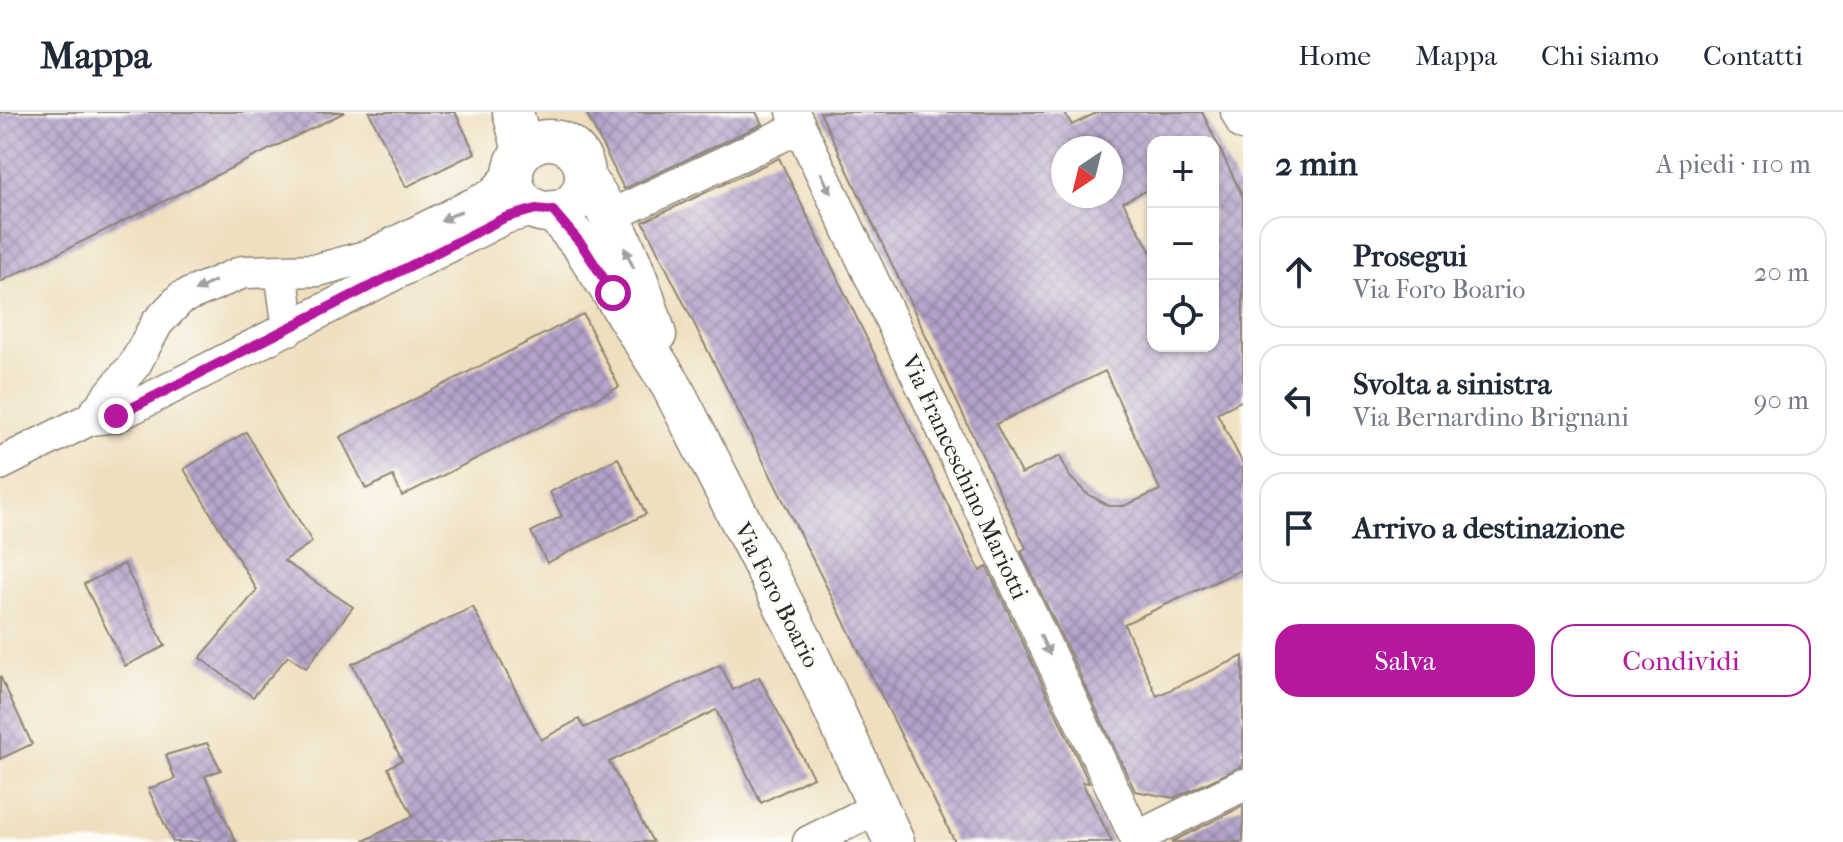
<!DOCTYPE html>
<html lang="it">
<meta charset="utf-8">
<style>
body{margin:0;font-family:"IM FELL French Canon",serif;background:#f6f6f7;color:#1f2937}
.controls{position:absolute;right:24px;top:24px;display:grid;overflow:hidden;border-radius:16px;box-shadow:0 2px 6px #0004}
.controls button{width:72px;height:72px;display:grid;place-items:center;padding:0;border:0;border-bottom:2px solid #e0e1e3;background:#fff;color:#1f2937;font:40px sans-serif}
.compass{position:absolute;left:1051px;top:24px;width:72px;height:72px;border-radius:50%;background:#fff;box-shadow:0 2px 6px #0004;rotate:215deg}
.stop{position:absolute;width:24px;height:24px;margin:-18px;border:6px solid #b5179e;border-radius:50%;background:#fff}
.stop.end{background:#b5179e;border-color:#fff;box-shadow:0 2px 8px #0008}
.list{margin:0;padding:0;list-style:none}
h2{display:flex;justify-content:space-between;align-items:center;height:104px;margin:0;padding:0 32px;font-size:34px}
h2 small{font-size:26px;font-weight:400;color:#747a83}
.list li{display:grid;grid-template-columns:52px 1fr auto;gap:24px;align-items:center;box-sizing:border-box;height:112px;margin:0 16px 16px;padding:0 16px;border:2px solid #e0e1e3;border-radius:24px}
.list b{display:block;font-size:30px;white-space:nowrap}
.list p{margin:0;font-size:26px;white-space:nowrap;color:#747a83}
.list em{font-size:26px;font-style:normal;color:#747a83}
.actions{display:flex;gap:16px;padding:24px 32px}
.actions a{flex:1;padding:18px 0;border:2px solid #b5179e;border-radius:24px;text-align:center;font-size:28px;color:#b5179e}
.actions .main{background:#b5179e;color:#fff}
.icon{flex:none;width:44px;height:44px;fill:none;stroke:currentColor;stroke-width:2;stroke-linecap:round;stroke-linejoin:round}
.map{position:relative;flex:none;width:1243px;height:730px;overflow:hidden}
header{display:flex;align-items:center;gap:48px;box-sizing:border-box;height:112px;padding:0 40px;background:#fff;border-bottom:2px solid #e0e1e3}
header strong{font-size:38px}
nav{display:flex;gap:44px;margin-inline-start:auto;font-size:28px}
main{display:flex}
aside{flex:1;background:#fff}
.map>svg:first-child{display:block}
.building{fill:url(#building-cross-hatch);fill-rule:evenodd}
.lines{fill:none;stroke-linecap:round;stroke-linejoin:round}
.minor-casing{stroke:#8d8575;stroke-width:35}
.tertiary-casing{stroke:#8d8575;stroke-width:43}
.minor{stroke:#fff;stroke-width:32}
.tertiary{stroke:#fff;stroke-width:40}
.oneway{fill:#a0a0a0}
.route{stroke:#b5179e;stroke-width:10}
.labels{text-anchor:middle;stroke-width:6;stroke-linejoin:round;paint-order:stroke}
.street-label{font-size:24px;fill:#2b2b2b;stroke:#fdfcf7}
</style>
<header>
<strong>Mappa</strong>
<nav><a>Home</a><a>Mappa</a><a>Chi siamo</a><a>Contatti</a></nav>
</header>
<main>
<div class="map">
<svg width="1243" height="730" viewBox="0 0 1243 730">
<defs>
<pattern id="building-cross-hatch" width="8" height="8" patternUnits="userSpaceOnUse" patternTransform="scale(2)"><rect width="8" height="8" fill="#b4a2ca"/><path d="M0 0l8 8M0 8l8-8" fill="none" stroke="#9384a4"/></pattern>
</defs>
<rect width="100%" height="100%" fill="#fdfcf7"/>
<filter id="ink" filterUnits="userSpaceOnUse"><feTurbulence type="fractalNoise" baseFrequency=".0125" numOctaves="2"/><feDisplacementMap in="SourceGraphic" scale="16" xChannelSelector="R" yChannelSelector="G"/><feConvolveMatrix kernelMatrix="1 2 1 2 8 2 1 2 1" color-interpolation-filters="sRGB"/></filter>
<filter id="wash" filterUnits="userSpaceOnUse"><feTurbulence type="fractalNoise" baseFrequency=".006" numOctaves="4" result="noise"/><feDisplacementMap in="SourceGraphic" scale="32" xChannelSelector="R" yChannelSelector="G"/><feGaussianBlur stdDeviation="1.8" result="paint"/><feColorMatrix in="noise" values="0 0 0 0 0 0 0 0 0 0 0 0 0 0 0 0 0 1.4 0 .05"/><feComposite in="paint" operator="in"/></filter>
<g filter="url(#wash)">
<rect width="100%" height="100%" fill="#efdfbf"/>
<g id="blocks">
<path class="building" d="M0,0h345l-345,170z
M369,0h86l20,41 -69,34z
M586,0h170l6,12 -138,65z
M820,0h244l8,13 26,-13h104l41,85v203l-26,13 26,51v105l-119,55 33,72 86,-40v110l-69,32 -39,-7 -114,-240 5,-3zM1153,30h60v204h-60v-90l-30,-54 30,-15zM1063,36h48v48h-48zM1105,259l55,119 -36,16h-15l-22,-12 -17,-17 -10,-21 -39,18 -25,-50z
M779,46l201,413 7,-4 102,216 -7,-1 30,60h-157l-312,-620z
M583,202l36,73 -217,109 -9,-20 -27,13 -26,-52z
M246,320l66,110 -28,19 69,46 -47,61 -18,-12 -35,41 -53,-39 57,-68 -73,-121z
M618,346l28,56 -99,49 -16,-31 31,-16 -12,-24z
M124,452l41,82 -40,20 -41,-82z
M473,495l68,133 38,-21 5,9 136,-63 13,25 26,-13 54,100 -52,26 -45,-93 -107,52 44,80h-291l51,-26 -25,-48 14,-8 -50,-96z
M0,564l32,68 -32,15z
M207,631l14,27 -16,6 31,66h-63l-25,-53 27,-10 -9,-24z
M1243,694v36h-72z"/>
</g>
</g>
<g filter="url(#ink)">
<use href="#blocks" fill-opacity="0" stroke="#8d8575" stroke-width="2"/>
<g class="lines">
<g class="minor-casing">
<path id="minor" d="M793,0l345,730
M1237,0l6,12
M610,104l190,-89
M281,159l8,58
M90,307l45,-55 22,-41 24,-25 62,-26 75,-2 51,-14 123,-61 21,-23
M0,352l90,-45 26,-3 388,-198 32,-9
M1136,726l107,-53
M809,730l68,-34"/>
</g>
<g class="tertiary-casing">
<path id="tertiary" d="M513,0l10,39
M513 64a36 36 0 1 1 72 0a36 36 0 1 1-72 0Z
M585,66c35,47 54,102 71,157
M553,99l29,34 89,140 132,257 91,200"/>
</g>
<use href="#minor" class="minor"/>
<use href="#tertiary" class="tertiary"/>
</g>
<defs><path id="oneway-solid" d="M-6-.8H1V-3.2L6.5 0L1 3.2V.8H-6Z" transform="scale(2)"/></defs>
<g class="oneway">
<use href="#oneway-solid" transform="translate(826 71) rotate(65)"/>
<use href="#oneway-solid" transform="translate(451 104) rotate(154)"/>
<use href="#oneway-solid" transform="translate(629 146) rotate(-115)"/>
<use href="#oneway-solid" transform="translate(205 174) rotate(154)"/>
<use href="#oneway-solid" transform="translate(1045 533) rotate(65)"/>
</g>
</g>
<g class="lines" filter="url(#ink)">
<path class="route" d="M116,304l388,-198 32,-9 17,2 29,34 31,48"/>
</g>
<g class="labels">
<g class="street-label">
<text transform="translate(965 365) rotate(65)" y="8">Via Franceschino Mariotti</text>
<text transform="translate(777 483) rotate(63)" y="8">Via Foro Boario</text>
</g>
</g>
</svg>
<div class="controls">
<button>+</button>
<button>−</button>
<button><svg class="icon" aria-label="locate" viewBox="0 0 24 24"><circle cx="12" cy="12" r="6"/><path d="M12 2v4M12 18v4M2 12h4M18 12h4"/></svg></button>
</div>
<svg class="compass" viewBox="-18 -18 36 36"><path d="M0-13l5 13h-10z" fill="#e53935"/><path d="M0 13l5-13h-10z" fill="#747a83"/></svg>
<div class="stop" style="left:613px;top:181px"></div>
<div class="stop end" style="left:116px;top:304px"></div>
</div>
<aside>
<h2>2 min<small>A piedi · 110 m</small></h2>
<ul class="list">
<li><svg class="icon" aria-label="ahead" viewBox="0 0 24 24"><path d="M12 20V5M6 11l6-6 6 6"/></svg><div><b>Prosegui</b><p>Via Foro Boario</p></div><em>20 m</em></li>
<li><svg class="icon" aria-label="left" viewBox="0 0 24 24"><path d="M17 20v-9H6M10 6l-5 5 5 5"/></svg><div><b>Svolta a sinistra</b><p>Via Bernardino Brignani</p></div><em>90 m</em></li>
<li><svg class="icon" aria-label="arrive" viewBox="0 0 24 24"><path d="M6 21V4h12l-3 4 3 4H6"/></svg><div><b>Arrivo a destinazione</b></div></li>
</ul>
<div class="actions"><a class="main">Salva</a><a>Condividi</a></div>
</aside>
</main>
